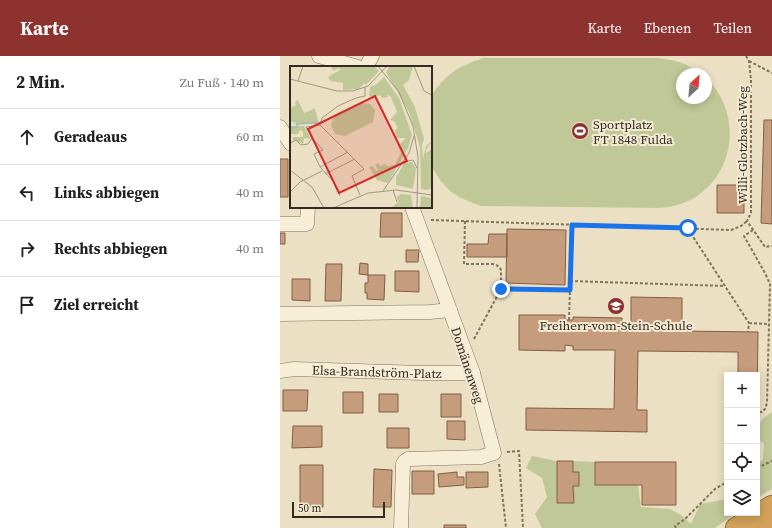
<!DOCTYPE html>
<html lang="de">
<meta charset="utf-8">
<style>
body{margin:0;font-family:"Source Serif 4",serif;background:#f2f2f2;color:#202124}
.controls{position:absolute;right:12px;bottom:12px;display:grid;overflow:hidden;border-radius:0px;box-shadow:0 2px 10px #0003}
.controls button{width:36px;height:36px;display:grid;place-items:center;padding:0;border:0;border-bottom:1px solid #e0e0e0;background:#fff;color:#202124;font:20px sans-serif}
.compass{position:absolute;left:396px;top:12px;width:36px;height:36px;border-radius:50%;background:#fff;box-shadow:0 2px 10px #0003;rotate:26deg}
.scale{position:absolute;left:12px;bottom:10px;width:93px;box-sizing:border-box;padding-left:4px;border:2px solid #352a1f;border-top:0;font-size:11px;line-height:14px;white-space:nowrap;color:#352a1f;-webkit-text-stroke:3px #f3ead3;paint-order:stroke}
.stop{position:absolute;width:12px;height:12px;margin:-9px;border:3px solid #1a73e8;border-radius:50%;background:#fff}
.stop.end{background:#1a73e8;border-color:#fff;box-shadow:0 1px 4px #0008}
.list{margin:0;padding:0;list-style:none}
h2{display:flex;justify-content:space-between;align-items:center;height:52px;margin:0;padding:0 16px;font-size:17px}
h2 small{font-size:13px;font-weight:400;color:#757577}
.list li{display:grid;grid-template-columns:26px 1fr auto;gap:12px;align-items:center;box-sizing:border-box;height:56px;padding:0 16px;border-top:1px solid #e0e0e0}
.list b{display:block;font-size:15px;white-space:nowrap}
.list em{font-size:13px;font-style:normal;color:#757577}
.icon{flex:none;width:22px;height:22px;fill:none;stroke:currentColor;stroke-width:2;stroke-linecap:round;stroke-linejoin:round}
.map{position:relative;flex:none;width:492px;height:472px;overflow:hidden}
header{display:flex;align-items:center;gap:24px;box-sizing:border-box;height:56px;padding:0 20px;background:#8e3230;color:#fff}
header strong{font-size:19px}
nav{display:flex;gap:22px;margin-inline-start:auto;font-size:14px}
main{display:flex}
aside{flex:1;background:#fff}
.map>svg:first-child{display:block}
.green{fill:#c1c898}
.building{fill:#c69d7c;stroke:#815e43}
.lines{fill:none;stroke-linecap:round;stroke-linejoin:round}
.minor-casing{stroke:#84725c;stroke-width:15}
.highway-casing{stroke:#524130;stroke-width:22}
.path{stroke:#84725c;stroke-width:2;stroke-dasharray:3 2;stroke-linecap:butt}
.minor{stroke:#f6eed6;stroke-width:14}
.highway{stroke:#d4a25a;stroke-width:21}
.route{stroke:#1a73e8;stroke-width:5}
.labels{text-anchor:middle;stroke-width:4;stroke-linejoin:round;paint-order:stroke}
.poi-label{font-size:13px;fill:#352a1f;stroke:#f3ead3;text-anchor:start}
.street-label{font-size:13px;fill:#352a1f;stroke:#f3ead3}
.inset-river{fill:none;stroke:#a5beb7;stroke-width:2}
.inset-road{fill:none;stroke:#a29782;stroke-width:1}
.view{fill:#d62828;fill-opacity:0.15;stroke:#d62828;stroke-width:2}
.inset-edge{fill:none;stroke:#352a1f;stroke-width:2}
</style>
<header>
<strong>Karte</strong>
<nav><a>Karte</a><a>Ebenen</a><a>Teilen</a></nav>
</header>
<main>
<aside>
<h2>2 Min.<small>Zu Fuß · 140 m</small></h2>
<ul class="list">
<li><svg class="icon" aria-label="ahead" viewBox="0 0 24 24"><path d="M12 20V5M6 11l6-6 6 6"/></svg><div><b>Geradeaus</b></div><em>60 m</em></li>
<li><svg class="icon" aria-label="left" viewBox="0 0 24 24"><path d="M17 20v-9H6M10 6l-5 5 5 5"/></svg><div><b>Links abbiegen</b></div><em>40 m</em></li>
<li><svg class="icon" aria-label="right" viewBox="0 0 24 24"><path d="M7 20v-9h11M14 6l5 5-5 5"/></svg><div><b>Rechts abbiegen</b></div><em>40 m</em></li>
<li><svg class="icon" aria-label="arrive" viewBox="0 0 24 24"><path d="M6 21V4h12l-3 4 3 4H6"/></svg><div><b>Ziel erreicht</b></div></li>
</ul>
</aside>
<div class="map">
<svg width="492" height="472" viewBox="0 0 492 472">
<rect width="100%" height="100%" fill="#ebe0c4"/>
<path class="green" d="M203,2h172c18,1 32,5 46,16h-19v24h24v-20c34,31 31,89 -6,116 -12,9 -26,13 -41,14l-178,-2 -11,-4 -11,-5 -9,-6 -10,-11 -9,-14v-69c13,-22 28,-31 52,-39z
M492,356v77l-15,9v-33l6,-6 1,-15 -7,-6c0,-14 4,-19 15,-26z
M252,400l25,5v42h17l-1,-17h6v-13l-6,-1v-11l22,1v23h43l3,22 29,2 11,6 10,9 9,-20 27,-5v14h9l-21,15h-173l-7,-14 12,-17 -5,-19 -16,-10z"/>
<path class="building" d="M484,64h8v104l-11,-1z
M0,103h8v38h-8z
M437,129h27v28h-27z
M101,157h21v24h-22z
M227,173l59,1 -1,55 -59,-2z
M0,177h5v11h-5z
M209,178h18v23h-40v-13h21z
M126,194h13l-1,12h-12z
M80,207l8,1v11l-9,-1z
M46,208h16l-1,37h-16z
M115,215h24v21l-24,-1z
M88,219h17l-1,25 -17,-1v-6h-2v-10h3z
M12,223h18v22l-18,-1z
M351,241l51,1v33l76,1 -1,72v-29h-19v-23l-100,-1 -1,59h10v22l-121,-2v-22l88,1 1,-59h-42v-4l-8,-1v6l-46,-1v-35h46v5h8v-3l49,1v4h9z
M3,334h25l-1,21h-24z
M63,336h20v21h-20z
M99,338h19v18h-19z
M161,338h20v23h-20z
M167,365h18v19l-18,-1z
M13,370h29v21l-30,1z
M107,372h22v20h-22z
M277,405h16v11h6v14h-6l1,17h-17z
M315,406h81v43h-34v-20h-47z
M20,409h23v42h-23z
M94,413l18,1 -1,37h-18z
M132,415h22v23h-22z
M177,416v5h7v8l-25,2 -1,-13z
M186,416h22v15l-22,1z
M164,469h22v3h-22z"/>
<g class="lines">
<g class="minor-casing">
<g id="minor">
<path d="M39,0l39,11"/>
<path d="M86,11l6,-11"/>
<path d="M0,71l11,17"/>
<path d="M0,168h27l1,-17"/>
<path d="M0,258l150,-2 20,-2"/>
<path id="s1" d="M0,315l14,-2 128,4h51"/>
<path d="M121,472l2,-64 2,-3 3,-2 73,-2 13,-4 -21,-80 -61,-166"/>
</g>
</g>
<g class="highway-casing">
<path id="highway" d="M456,472l36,-22
M470,472l22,-3"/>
</g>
<path class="path" d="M466,0l3,5 2,19v133l-4,8 18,26 7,-1
M469,5l23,12
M151,164l300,10 10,-4 6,-5
M185,165l-1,43h29c4,1 6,2 8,6v19l69,2
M408,173l61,94 -1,9
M473,174l-9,6 21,37 5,11 -3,119 -2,6 -3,3h-5
M290,225l155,5
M289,264l3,-95
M469,267l20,1
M194,283l27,-50
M227,396l12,-1 4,77
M219,408l7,64
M477,412l15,-7
M396,472l-1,-2 10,-7 30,-30 12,-7"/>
<use href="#minor" class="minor"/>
<use href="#highway" class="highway"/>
</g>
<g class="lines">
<path class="route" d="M221,233l69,1 2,-65 116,3"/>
</g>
<defs>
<g id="stadium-disc" transform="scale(0.9)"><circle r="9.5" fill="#8e3230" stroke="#f3ead3"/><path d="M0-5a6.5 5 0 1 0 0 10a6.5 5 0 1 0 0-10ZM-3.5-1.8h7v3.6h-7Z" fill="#fff"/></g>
<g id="school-disc" transform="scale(0.9)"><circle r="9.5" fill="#8e3230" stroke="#f3ead3"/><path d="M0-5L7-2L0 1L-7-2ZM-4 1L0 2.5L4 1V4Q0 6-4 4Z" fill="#fff"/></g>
</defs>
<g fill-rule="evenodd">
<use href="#stadium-disc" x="300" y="75"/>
<use href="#school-disc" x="336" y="250"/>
</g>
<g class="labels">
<g class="poi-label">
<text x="313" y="73">Sportplatz<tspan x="313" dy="15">FT 1848 Fulda</tspan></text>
<text x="336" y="274" text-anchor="middle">Freiherr-vom-Stein-Schule</text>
</g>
<g class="street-label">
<text transform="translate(462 89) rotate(-90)" y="5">Willi-Glotzbach-Weg</text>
<text transform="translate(188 309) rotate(72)" y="5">Domänenweg</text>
<text dy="5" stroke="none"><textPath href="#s1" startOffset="97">Elsa-Brandström-Platz</textPath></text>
</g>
</g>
<g transform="translate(10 10)">
<rect width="142" height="142" fill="#ebe0c4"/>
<path d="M41,0h43l5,5 -13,14 -1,-2 -7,6 -15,1v-7l-12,-2 -3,-4 12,-7 -1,-2 -6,3zM100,0h23l-4,14 -6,5 12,22 9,32 -2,6 1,14 3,-13 6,-5 -6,9v3l6,-4v12l-5,-6 5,7v26l-5,2 -6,-1 -1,-42 -11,-35 -23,-40zM94,11l15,21 13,37 -4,13 -20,35 -11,-3 -8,-13 4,-1 3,5 2,-1 -3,-5 3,-2 2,3 5,-2 2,2 8,-1 6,-13 -3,-6 8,-8h-10l-1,-8 3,-2 -4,-7 -4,-1 7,-8 -6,-15 -4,-3 1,3 -6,1 -2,-3 -8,3 -3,-3 1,-8 7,-3zM8,34l6,13 11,-5 4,16h-29l7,-1 -7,-2v-13l6,-3 -1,-3zM73,37l7,1 5,6 -2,12 -28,14 -10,-2 -4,-9 3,-8zM0,60h14l7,13 -7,-1 -1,6 -10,-4v-3h10v-5l-3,-2 -2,4h-8zM122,96l4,7 -3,20 -17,-4v-7l8,-15zM111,128l10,1 2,13h-22l7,-6 -1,-5zM131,130l11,2v10h-12z" fill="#c1c898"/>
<path class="inset-river" d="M0,62l7,-1v-3l21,-2"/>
<path class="inset-road" d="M88,0l21,26 14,34 5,31 -1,51M124,0l10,25 8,4M0,13l47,12h16l15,-5 19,-20M8,15l5,-15M30,59l44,44 -12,7 8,19M30,59l2,-7 16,-12 18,-8 9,-2v-9M22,72l11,12 -9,4 6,13 13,14 7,15M0,77l6,-3 5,5 7,-1 4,-6 -6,-11 14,-2M113,96l10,-2 4,8M30,101l28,-15M0,104l22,17 12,21M35,108l30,-15M103,124l4,12M93,125l26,-38 5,-17M0,126l10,-10 22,-11M43,142l35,-15 28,-3 36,5"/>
<path class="view" d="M85,30l32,65 -68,32 -31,-64z"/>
<rect width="142" height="142" class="inset-edge"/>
</g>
</svg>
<div class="controls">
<button>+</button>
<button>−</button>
<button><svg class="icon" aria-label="locate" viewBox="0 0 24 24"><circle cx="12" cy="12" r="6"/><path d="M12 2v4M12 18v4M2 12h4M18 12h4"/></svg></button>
<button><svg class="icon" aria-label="layers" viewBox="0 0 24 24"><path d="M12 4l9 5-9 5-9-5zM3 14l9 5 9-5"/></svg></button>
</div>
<svg class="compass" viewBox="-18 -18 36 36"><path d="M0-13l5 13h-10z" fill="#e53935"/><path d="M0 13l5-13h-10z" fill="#757577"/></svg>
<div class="scale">50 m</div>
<div class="stop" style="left:408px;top:172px"></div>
<div class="stop end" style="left:221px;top:233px"></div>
</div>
</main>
